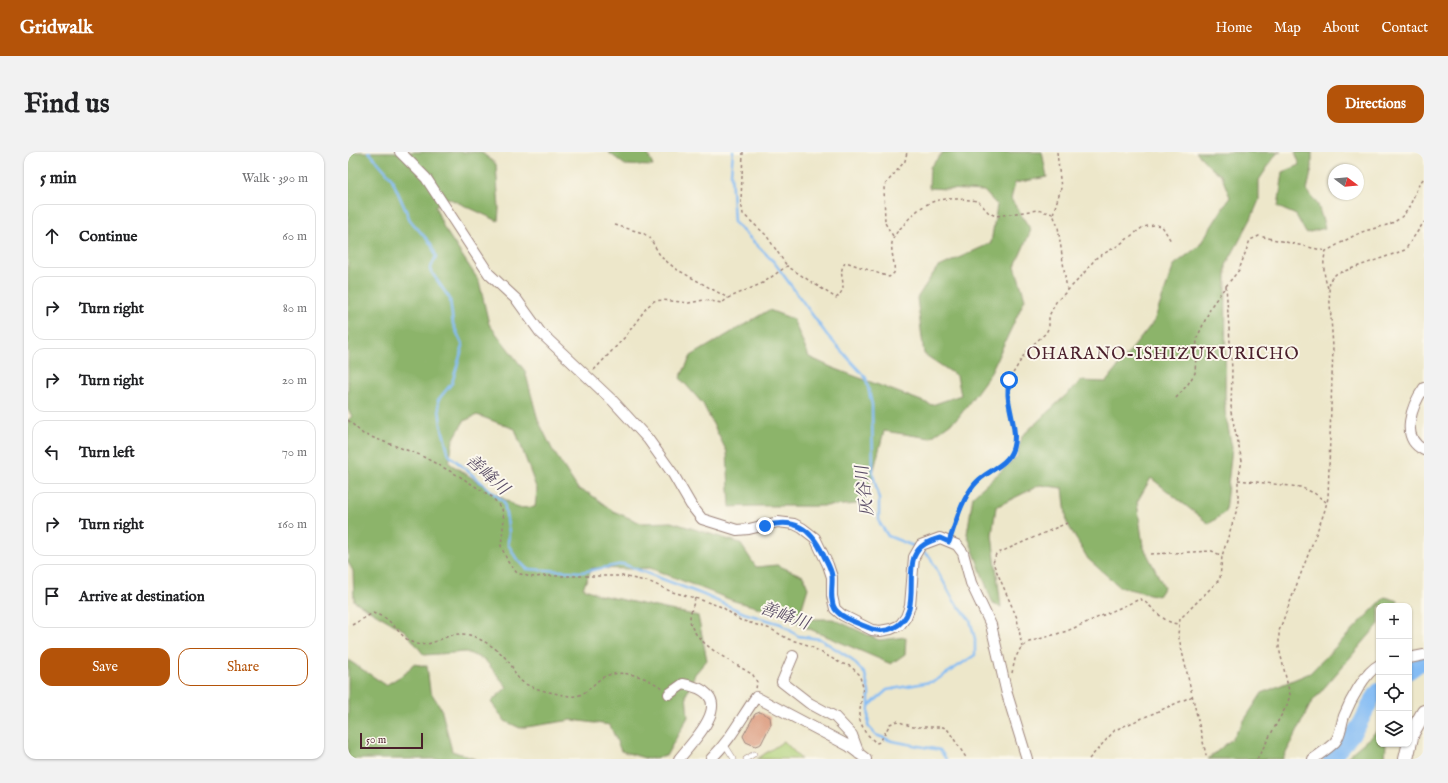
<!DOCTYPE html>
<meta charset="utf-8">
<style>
body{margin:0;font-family:"IM FELL English","Noto Serif JP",serif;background:#f2f2f2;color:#202124}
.controls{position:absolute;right:12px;bottom:12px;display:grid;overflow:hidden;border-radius:8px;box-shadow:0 1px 3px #0004}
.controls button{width:36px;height:36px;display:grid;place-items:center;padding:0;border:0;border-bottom:1px solid #e0e0e0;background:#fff;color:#202124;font:20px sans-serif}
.compass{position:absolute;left:980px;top:12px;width:36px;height:36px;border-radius:50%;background:#fff;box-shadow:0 1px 3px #0004;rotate:106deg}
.scale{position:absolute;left:12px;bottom:10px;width:63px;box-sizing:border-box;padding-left:4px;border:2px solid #4a1f2b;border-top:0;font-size:11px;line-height:14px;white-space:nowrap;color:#4a1f2b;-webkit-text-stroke:3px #fbf7ec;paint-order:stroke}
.stop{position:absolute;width:12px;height:12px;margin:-9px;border:3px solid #1a73e8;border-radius:50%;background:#fff}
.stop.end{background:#1a73e8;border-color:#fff;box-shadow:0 1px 4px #0008}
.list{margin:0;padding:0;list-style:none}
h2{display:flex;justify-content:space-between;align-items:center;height:52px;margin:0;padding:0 16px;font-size:17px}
h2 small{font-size:13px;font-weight:400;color:#757577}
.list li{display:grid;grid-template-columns:26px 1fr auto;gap:12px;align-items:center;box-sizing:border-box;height:64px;margin:0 8px 8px;padding:0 8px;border:1px solid #e0e0e0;border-radius:12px}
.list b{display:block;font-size:15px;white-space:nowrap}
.list em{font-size:13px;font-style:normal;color:#757577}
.actions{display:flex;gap:8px;padding:12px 16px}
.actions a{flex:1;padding:9px 0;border:1px solid #b45309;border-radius:12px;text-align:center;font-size:14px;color:#b45309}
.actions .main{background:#b45309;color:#fff}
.icon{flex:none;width:22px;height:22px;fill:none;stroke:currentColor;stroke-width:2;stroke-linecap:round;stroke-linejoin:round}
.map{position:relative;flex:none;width:1076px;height:607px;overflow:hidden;border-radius:12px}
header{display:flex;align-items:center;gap:24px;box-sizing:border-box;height:56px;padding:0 20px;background:#b45309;color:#fff}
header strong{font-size:19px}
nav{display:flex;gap:22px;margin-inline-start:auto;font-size:14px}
.intro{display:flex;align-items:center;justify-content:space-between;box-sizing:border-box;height:96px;padding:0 24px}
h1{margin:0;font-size:28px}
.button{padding:10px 18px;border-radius:12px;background:#b45309;color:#fff;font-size:14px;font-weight:700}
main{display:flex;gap:24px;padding:0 24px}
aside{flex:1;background:#fff;border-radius:12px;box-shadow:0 1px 3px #0004}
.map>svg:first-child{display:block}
.green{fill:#b1d27b;stroke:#7e7853}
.forest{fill:#8cb46b;stroke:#6b6a4b;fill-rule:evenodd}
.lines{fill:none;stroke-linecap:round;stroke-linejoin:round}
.stream{stroke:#84bcf4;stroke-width:2.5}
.river{stroke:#84bcf4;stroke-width:15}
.building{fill:#db9a7d}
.lane-casing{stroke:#9c837a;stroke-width:6}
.street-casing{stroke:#9c837a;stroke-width:12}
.secondary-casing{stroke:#9c837a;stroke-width:16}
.path{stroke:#9c837a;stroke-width:1.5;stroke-dasharray:3 3;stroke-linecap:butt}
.lane{stroke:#fff;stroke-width:5}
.street{stroke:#fff;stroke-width:10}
.secondary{stroke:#fff;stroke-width:14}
.route{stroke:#1a73e8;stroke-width:5}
.labels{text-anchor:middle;stroke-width:4;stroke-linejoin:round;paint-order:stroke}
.neighbourhood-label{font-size:17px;letter-spacing:1px;fill:#4a1f2b;stroke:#fbf7ec}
.water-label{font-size:17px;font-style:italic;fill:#5b4e67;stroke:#fbf7ec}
</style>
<header>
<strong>Gridwalk</strong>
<nav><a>Home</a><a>Map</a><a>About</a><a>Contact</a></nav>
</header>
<div class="intro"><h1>Find us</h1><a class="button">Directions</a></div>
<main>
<aside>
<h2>5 min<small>Walk · 390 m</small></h2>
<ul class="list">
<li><svg class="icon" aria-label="ahead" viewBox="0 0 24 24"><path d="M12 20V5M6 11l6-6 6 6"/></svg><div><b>Continue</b></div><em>60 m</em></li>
<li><svg class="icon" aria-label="right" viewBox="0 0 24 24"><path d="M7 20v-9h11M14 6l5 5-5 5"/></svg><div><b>Turn right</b></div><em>80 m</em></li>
<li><svg class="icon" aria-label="right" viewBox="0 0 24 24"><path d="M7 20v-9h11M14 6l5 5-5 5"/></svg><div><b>Turn right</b></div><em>20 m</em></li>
<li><svg class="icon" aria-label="left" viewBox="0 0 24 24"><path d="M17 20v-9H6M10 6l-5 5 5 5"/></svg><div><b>Turn left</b></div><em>70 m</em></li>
<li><svg class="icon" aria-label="right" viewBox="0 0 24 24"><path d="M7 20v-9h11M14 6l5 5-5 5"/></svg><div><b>Turn right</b></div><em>160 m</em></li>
<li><svg class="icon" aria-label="arrive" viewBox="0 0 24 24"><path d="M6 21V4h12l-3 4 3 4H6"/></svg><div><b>Arrive at destination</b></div></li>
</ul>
<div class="actions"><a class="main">Save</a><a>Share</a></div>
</aside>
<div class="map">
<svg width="1076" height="607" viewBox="0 0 1076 607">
<rect width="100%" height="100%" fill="#fbf7ec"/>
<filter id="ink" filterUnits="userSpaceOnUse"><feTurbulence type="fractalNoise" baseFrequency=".025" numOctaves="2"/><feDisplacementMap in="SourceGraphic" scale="8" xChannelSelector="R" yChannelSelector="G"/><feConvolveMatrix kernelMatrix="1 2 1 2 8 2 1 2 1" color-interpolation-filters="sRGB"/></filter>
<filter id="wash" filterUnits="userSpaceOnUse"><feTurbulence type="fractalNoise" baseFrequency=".012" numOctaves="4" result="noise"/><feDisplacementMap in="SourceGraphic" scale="16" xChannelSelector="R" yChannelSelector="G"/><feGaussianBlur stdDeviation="0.9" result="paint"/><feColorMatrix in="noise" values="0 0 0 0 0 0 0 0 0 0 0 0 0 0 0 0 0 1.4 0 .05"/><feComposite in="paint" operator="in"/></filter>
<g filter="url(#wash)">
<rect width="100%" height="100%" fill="#ede7ca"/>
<path class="green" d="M436,589l17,18h-44z"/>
<path class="forest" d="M0,0h133l15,12 3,45 -1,12 -50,-23 -13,8 9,22 35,53 10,43 36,47 13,49 14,29 26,40 12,5 23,17 28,12 30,-1 69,21 16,24 21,-2 26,11 5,12 -8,26 13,5h20l46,21 27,-3 -1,17 -14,10 -86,-37 -19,-12 -52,-14 -84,-33 -22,1 -36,-1 -9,20 17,7 98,21 9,44 -12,14 -9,21 2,22 -22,39 -18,3 -27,-8 -11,-26 -38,-5 -52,8 -15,-7 -14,-19 16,-15 -22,-27 -19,-8 -42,3 -19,-24 -51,-30 -1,-30 -5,-9v-142l4,-4 -4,-6zM129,263l38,14 22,61 -2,17 -17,1 -69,-45 4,-23 11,-19z
M260,0h39l6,14 -28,-1z
M595,0h99l5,25 -32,6 -4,16 20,31 -16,36 10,33 -35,75 -32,44 -28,20 -46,-7 -19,72c-45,6 -90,1 -135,4l-3,-55 -24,-48 -23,-26 11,-22 78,-46 24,9 16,38 24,11 99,37 29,-10 -4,-19 -33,-22 -7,-56 20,-30 54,-25 6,-38 -13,-14 -55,-3 1,-21z
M848,0h85l-4,1 -18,27v20l-8,19 -25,46 -1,146 7,37 -7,64 -16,12 -58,-46 -14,24 6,44 21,41 -6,9 -38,-9 -32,-28 -21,-36 -4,-35 -23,-3 -44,22 -4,28 9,72 -8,-3 -26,-70 6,-38 44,-39 5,-21 59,-55 25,1 48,-61 20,-56 25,-19 31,-49 -9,-22 -10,-7z
M947,0h17v16l-5,22 11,15 7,23 -19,5 -10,-18 -18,-8 5,-35 17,-7z
M1037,445l14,4 -5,5h-15v18l-68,79 -28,56h-75l24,-20 30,-46 48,-20z
M0,508l38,25 20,-12 7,-9 14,2 3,25 11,17 11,43 23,8h-127z
M1031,577v15h7l-1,15h-40c11,-11 23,-19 34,-30z"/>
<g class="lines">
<path class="stream" d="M21,0l22,25 19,43 21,24 5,12 -6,14 20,29 3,25 10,22 -11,37 -14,17 3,25 8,30 55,47 5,30 -1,12 8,14 11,11 55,3 41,-8 81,31 40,18 37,11 17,12 22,3 30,19 15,16 4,18v14
M385,0l-2,21 3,49 40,40 53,73 39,43 6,27 1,69 6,25v23l9,14 28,11
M572,398l10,7 24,44 16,19 5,19v16l-40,26 -48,9 -18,16 -1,20 8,9 16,6 48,9 6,9"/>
<path class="river" d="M1061,520l15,-11
M982,607c11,-9 21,-22 29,-34 7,-11 10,-24 20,-35"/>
</g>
<g id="blocks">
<path class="building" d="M412,560l10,5 1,7 -10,20 -6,2 -9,-4 -3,-6 12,-22z"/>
</g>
</g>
<g filter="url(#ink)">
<use href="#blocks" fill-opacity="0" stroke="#9c837a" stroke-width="1"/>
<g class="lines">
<g class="lane-casing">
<path id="lane" d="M377,593l9,14
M398,607l8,-5"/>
</g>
<g class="street-casing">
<path id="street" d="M52,0l26,26 63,96 28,26 23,32 73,69 35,38 25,35 18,31 11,14 35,11 12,-1 29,-7 16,2 8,4 13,10 13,27 4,12v19l3,13 7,6 30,15 8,1 11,-2 9,-4 6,-8 4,-11 4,-49 7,-12 19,-7 17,7 6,8 8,30 20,42 16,69 20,65
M1076,236c-12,17 -25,50 0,62
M445,504l-11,26 27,21 26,14 17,18 7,19
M1061,506l15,-3
M321,542l14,-10c57,10 16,50 -4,75
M363,607c20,-20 29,-39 45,-62l93,49 17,13
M965,607c7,-5 16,-11 22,-17 6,-7 6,-18 9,-26 6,-15 21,-44 35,-51"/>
</g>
<g class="secondary-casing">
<path id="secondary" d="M1058,607l6,-26 12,-21"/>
</g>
<path class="path" d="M395,0l-2,49 2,13 23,21 21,31
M709,0l4,36 -8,26 5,13 9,63
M267,73l28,8 7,5 11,19 15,12 52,29
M545,84l-8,-13 -1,-37 21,-25 2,-9
M878,134l13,-16 11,-30 9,-4 67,15
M980,136c-4,-10 -6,-27 -2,-37 12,-6 24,-14 36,-19 13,-5 27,-5 38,-14 13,-10 13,-28 24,-40
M246,218l31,-33 22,-30 7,-6 9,-1 26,3 15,-3 18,3 6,-5 35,-15 24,-17 49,32c16,-13 -2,-23 10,-36l43,15 5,-4c2,-11 -6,-25 0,-36 2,-5 8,-10 12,-15 22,-26 40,-25 72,-21l11,12 7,3 41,-6 16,4
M828,246l12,-14 7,-11 2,-35 15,-33 14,-19 6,83 -1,43 11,49 -4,19v26l-16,50 -2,23 -40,40 -2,15 29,125
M0,268l15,14 57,21 39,21 33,21 10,12 2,10 -3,27 7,16 9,11 14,4 17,-1h74l28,6 22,10 23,6 27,9 18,13 31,9 17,10 20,6 32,18 10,3 9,8 4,13 -3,23v11l5,11 11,11 4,-1 10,-18 7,-3 16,6h30l5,3 19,29
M890,328l62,7 14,6 12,9
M604,382l12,-34 11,-17 24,-16 10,-9 5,-12 -1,-18 -5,-32 1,-16 18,-30 19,-17 3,-6v-11l7,-14 24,-24 16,-20 23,-13 24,-18 11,-2 8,1 9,15
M803,402l61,-3 10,5
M347,446c-1,6 -5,14 -5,21 1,24 45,44 63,56l4,7 -1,7
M4,473l21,-12c5,2 12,4 16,8 9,8 15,20 28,23 20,4 33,-18 58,-7 15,7 26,14 36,28 3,5 5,11 9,15 9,9 38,14 49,16 15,2 21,-9 31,-17 18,-12 47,-3 63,10
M674,495l-5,-29 -24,-55 3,-9 71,-31
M664,521l3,-14 5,-10 9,-7 38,-11 73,-32c14,7 20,23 38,25
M741,607l26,-29 78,-34
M909,607l30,-54 3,-10 -11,-47v-17l45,-118 4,-15 5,-151 -4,-58 1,-9 6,-6 69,-24 19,-28"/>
<use href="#lane" class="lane"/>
<use href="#street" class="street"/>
<use href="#secondary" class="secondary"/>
</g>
</g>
<g class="lines" filter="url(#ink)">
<path class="route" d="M417,374c29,-8 45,1 58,28 3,7 8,14 9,22 1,10 -3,24 3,33 6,9 22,14 32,18 8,4 18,5 26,1 28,-13 13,-49 21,-71 5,-12 15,-16 26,-19l9,4c7,-20 12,-41 25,-57 11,-15 33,-17 39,-37 5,-17 -4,-36 -5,-53 0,-5 0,-10 1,-15"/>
</g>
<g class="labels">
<g class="neighbourhood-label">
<text x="815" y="207">OHARANO-ISHIZUKURICHO</text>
</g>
<g class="water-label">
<text transform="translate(140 322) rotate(42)" y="6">善峰川</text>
<text transform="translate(516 339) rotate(-96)" y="6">灰谷川</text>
<text transform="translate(437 463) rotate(20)" y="6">善峰川</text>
</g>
</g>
</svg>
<div class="controls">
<button>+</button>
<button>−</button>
<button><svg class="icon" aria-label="locate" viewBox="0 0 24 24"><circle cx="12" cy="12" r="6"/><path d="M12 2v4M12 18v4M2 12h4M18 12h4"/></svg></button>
<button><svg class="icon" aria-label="layers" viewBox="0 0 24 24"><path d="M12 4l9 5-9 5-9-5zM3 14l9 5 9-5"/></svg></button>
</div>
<svg class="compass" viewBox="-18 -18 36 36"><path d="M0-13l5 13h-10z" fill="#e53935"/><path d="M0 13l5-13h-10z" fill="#757577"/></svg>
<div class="scale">50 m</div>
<div class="stop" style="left:661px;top:228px"></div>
<div class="stop end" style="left:417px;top:374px"></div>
</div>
</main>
